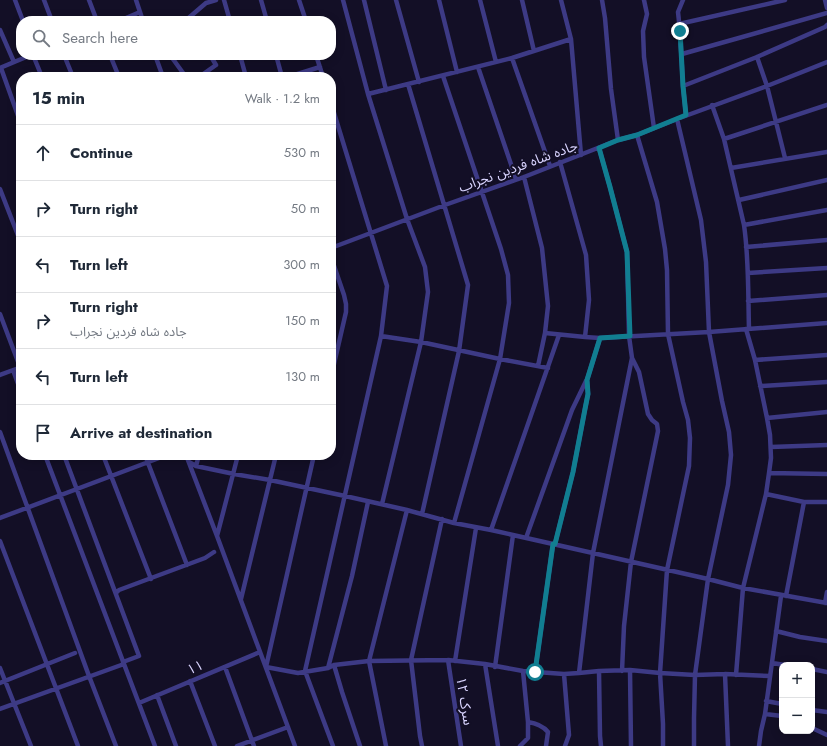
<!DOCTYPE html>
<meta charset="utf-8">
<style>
body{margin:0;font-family:Jost,"Noto Sans Arabic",sans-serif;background:#f6f6f7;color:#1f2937}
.controls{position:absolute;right:12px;bottom:12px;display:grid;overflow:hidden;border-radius:8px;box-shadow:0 2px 10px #0003}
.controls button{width:36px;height:36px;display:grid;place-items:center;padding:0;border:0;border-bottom:1px solid #e0e1e3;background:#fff;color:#1f2937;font:20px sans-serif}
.stop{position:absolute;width:12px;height:12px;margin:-9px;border:3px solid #117e91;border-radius:50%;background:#fff}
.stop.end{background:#117e91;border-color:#fff;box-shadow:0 1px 4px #0008}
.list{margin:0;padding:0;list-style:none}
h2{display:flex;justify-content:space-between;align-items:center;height:52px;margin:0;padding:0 16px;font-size:17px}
h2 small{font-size:13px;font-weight:400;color:#747a83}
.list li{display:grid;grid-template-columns:26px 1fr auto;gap:12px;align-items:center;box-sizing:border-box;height:56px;padding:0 16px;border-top:1px solid #e0e1e3}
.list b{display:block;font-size:15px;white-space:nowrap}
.list p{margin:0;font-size:13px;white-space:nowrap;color:#747a83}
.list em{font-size:13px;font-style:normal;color:#747a83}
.icon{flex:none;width:22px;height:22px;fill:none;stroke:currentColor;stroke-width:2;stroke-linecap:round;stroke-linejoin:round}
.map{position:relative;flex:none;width:827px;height:746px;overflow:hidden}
.search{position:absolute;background:#fff;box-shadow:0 2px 10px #0003;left:16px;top:16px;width:320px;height:44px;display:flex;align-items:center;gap:10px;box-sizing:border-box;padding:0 14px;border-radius:16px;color:#747a83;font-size:15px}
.panel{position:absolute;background:#fff;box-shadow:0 2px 10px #0003;left:16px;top:72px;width:320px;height:388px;border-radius:16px}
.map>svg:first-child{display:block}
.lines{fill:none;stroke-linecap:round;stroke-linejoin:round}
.minor{stroke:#3d3a85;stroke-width:4.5}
.route{stroke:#117e91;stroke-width:5}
.labels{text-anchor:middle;stroke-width:4;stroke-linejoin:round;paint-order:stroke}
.street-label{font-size:14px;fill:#d9d4ff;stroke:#130f26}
</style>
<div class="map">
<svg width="827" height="746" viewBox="0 0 827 746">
<rect width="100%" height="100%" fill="#130f26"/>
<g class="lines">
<path class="minor" d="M15,0l8,21
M44,0l8,21
M89,0l8,21
M136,0l7,21
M224,0l6,21
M261,0l6,21
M299,0l7,21
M343,0l25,94 39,125 18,48 3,25 -7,50 -39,162
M364,0l22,90
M396,0l23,82
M439,0l18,72
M480,0l16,62
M522,0l12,51
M561,0l10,39 10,116
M602,0l3,18 6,71 7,51
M644,0l3,14 -4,17 1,26 10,71
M683,0l-5,12 2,19 3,55 3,29
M825,0l2,8
M119,21l21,-9
M185,21l21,-18 10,-3
M679,24l106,-24
M0,30l14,32
M682,54l145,-41
M33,55l9,22
M64,55l9,22
M110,55l9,22
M155,55l8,22
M170,55l16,22
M240,55l6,22
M276,55l6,22
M316,55l7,22
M757,57l10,29 18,72
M512,58l38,108
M478,67l38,112
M0,68l31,-13
M1,68l20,56
M443,76l58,173 7,26 1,28 -9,56 -46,164
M199,77l17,-12 -6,-10
M288,77l32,-10
M408,84l60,201 -9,66 -37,163
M683,86l74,-29 68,-30 2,-2
M368,94l144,-36 59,-19
M331,103l56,183 -6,50 -76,335 28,75
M712,105l12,34 20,86c5,34 4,69 5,104
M677,119l24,101 5,42 3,70 13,69 7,31 2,23 -3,30 -20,94 -13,96 -1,43v28
M637,135l20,67 8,47 2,21 1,64 15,68 5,18 2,18 -1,28 -22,104 -7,103 3,51v22
M724,139l103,-34
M560,162l26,93 3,45 -4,37
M731,168l96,-16
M524,177l18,71 6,58 -3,27 40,4 15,1 109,-6 118,-9
M0,189l21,54
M739,200l88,-20
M744,225l83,-15
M746,247l81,-7
M331,248l114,-43 79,-28 94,-37 19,-5 40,-16 90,-33 60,-24
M331,257l13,38 2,9v8l-15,65
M748,273l79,-5
M748,301l79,-6
M0,314l20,53
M381,336l40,6 79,17 48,9
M755,360l72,-5
M538,366l7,-33
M13,370l8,22
M0,375l16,-6
M760,386l67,-4
M767,418l60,-6
M0,432l89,244 27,70
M771,447l56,-2
M45,455l110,291
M64,455l75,201 -16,6
M103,455l48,124
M145,455l42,110
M186,455l31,81 78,210
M314,455l-48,212 32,6 30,-5 6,-3 35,-4 79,-1 37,4 38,7 41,3 15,-1 20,-2 31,-1 30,3 35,2 30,-1 45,2
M189,462l7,4 38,8 36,6 75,16 62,14 47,13 37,7 217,49 35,9 84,15
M196,466l3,-11
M769,473l58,1
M766,494l38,8h23
M0,518l167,-63
M491,530l68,-195
M217,536l21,-81
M526,538l46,-128 14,-29
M0,541l78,205
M555,544l18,-72 12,-63 3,-15 -1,-14 13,-42
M116,593l3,-3 86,-32 9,-6
M786,596l18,-94
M241,599l35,-144
M825,603l2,-11
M776,631l24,6 27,4
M448,660l13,86
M455,661l21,-133
M772,663l13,2
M485,664l13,82
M334,665l8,27 18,54
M225,667l29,79
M495,667l18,-132
M0,668l31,78
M328,668l24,-92 16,-74
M812,669l15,3
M630,670l1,76
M599,671l1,65 1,10
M622,671l2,-45 7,-64 27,-131 -1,-7 -5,-4 -4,-6 -9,-42 -7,-14
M535,672l18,-128
M579,673l14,-120 39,-195 -3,-22 -2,-84 -17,-65 -11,-39
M564,674l5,61 -4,11
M725,674l3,72
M736,675l7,-87 23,-94 3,-21 2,-15 -1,-23 -3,-17 -12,-58 -9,-31
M190,681l25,65
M0,683l75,-30
M157,695l19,51
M766,701l16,3
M139,703l121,-51
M0,709l124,-45
M812,710l15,2
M765,714l17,2
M528,722c7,1 15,4 20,10l-2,14
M812,728l15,7
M237,746l51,-19
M386,746l-17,-85 38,-151
M422,746l-2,-10 -9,-76 31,-141
M520,746l8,-8v-16l-5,-51
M759,746l2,-15 4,-17 16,-118"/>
</g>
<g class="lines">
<path class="route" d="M535,672l18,-128h2l18,-72 12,-63 3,-15 -1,-14 13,-42 30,-2 -3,-84 -17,-65 -11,-39 19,-8 19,-5 49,-20 -3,-29 -3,-55"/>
</g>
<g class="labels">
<g class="street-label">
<text transform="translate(518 166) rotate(-20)" y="5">جاده شاه فردین نجراب</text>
<text transform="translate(195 667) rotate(-23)" y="5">۱۱</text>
<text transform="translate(465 701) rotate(81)" y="5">سرک ۱۲</text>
</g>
</g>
</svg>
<div class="controls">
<button>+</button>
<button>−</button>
</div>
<div class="stop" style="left:535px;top:672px"></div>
<div class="stop end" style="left:680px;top:31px"></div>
<div class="search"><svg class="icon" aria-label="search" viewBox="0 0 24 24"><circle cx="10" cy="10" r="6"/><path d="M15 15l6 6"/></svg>Search here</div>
<section class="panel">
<h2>15 min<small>Walk · 1.2 km</small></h2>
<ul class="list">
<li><svg class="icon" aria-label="ahead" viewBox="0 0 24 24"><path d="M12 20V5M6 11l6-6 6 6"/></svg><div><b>Continue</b></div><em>530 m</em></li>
<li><svg class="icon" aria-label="right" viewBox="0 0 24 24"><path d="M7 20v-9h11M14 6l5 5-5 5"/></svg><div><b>Turn right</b></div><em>50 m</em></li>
<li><svg class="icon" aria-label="left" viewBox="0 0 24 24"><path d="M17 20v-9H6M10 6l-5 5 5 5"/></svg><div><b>Turn left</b></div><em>300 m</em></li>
<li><svg class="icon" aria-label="right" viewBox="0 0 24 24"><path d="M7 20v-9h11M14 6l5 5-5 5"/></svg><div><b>Turn right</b><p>جاده شاه فردین نجراب</p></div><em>150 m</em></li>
<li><svg class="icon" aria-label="left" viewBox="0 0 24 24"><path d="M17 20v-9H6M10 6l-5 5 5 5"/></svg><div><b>Turn left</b></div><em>130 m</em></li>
<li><svg class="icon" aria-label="arrive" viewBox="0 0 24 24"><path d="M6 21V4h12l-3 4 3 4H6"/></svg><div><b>Arrive at destination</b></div></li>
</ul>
</section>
</div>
